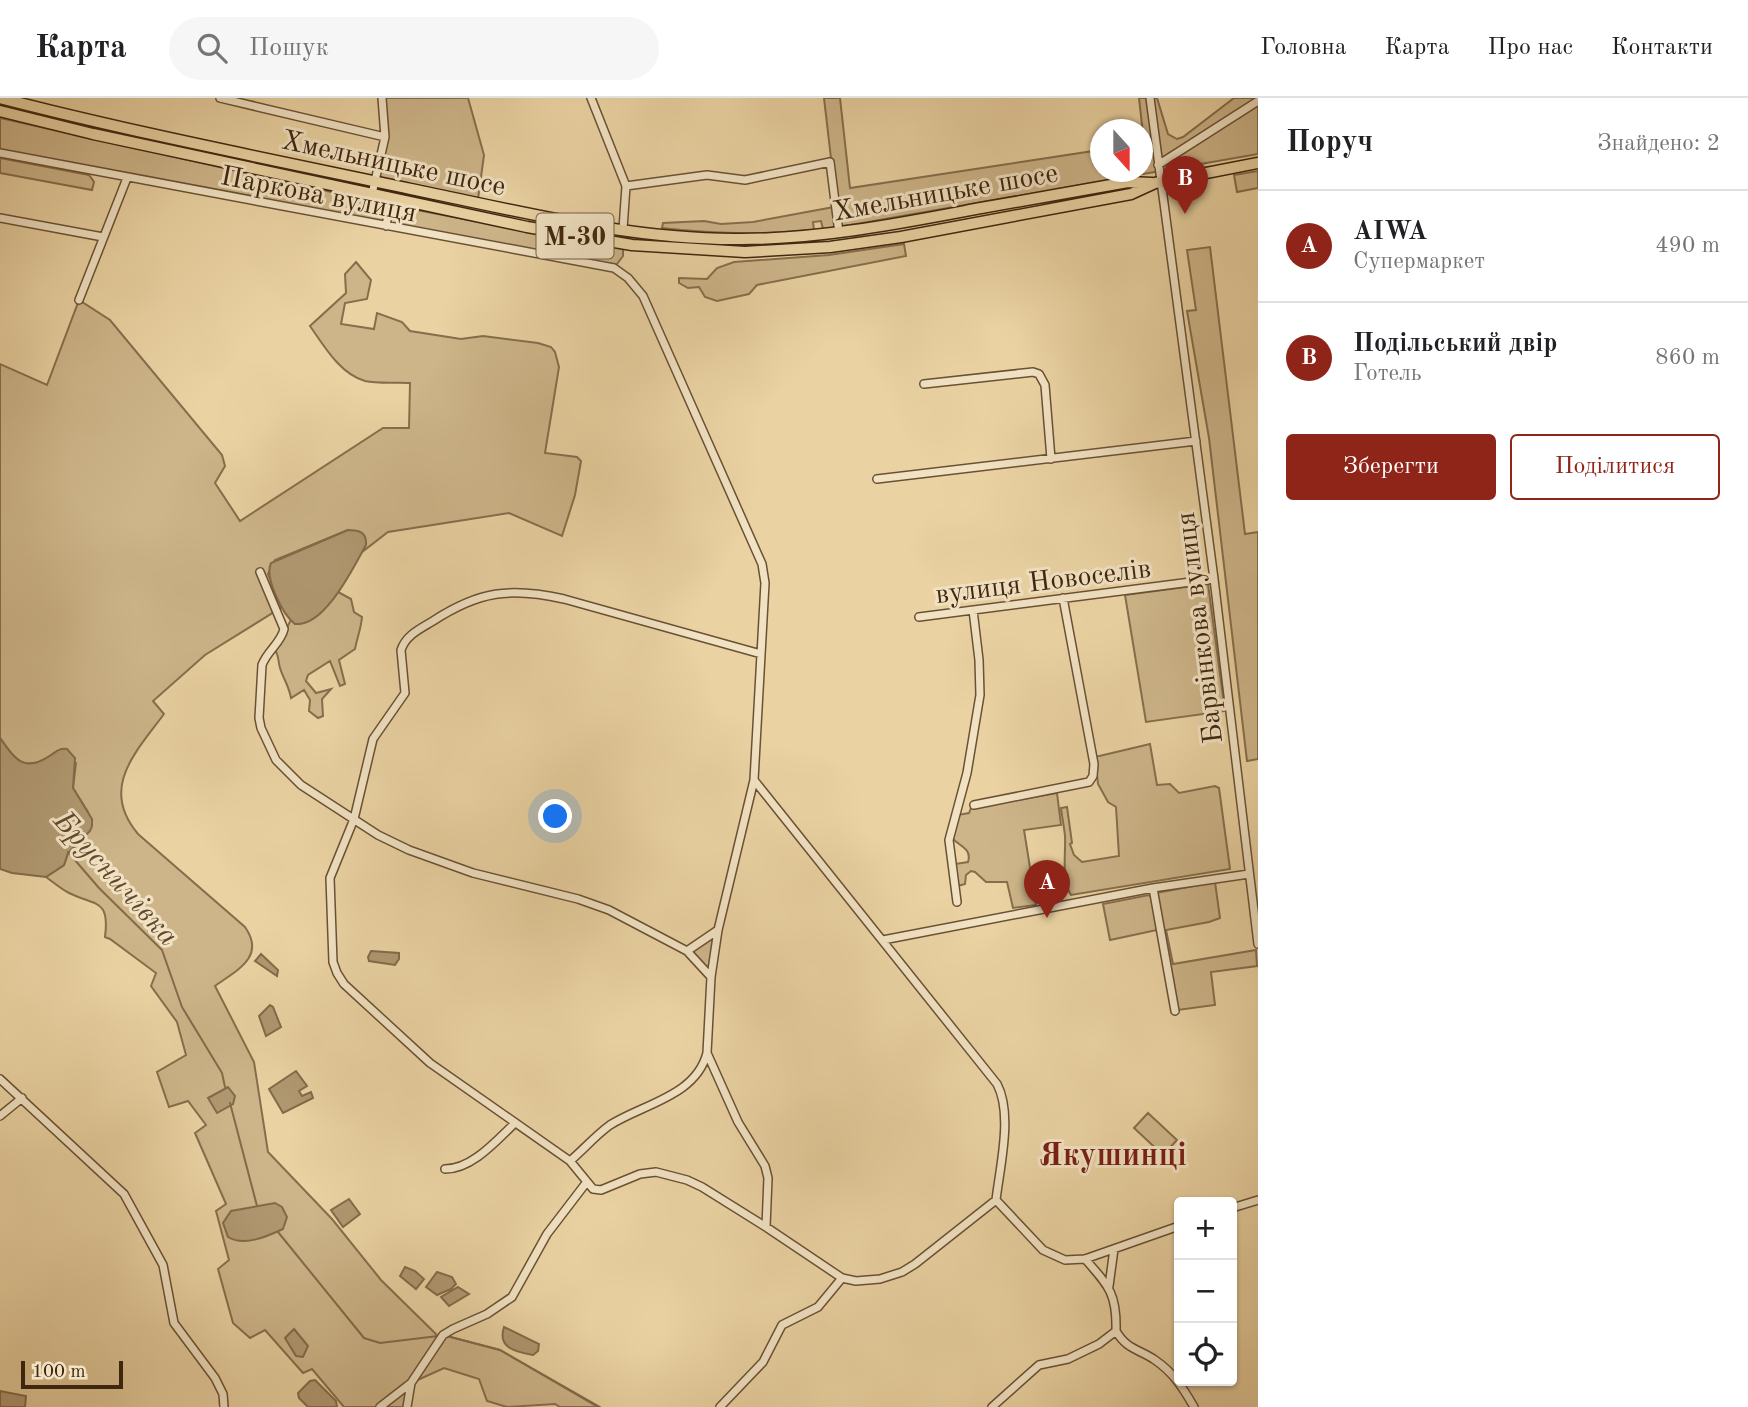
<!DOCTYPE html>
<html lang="uk">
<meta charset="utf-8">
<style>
body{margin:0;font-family:"Old Standard TT",serif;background:#f6f6f6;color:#202124}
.controls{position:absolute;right:21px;bottom:21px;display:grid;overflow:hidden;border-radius:7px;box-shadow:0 2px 5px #0004}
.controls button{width:63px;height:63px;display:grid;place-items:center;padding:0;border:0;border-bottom:2px solid #e0e0e0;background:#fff;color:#202124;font:35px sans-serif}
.compass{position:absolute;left:1090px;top:21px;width:63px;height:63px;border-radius:50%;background:#fff;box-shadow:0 2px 5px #0004;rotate:159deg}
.scale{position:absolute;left:21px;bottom:18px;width:102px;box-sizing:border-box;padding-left:7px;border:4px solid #3f260f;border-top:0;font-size:19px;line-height:24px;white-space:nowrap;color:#3f260f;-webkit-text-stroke:5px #f1e2c3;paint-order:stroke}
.you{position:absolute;left:556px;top:719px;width:24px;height:24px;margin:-18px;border:5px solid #fff;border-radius:50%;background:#1a73e8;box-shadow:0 0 0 10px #1a73e833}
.badge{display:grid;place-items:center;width:46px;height:46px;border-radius:50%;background:#8f2418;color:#fff;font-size:23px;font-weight:700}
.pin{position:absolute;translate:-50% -58px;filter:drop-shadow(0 2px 4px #0008)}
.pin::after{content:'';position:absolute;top:37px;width:24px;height:21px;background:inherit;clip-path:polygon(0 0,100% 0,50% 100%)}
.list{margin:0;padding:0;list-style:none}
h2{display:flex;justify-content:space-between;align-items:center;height:91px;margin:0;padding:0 28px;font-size:30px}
h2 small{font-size:23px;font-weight:400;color:#757577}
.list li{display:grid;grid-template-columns:46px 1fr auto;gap:21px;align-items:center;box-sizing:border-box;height:112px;padding:0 28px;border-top:2px solid #e0e0e0}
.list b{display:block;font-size:26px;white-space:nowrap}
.list p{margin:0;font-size:23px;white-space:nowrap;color:#757577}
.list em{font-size:23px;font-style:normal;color:#757577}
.actions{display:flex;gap:14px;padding:21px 28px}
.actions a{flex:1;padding:16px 0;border:2px solid #8f2418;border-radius:7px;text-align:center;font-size:24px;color:#8f2418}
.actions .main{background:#8f2418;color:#fff}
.icon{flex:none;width:38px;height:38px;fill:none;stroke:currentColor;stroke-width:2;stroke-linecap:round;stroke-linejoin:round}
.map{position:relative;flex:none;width:1258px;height:1309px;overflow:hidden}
header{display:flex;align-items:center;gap:42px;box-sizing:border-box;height:98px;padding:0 35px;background:#fff;border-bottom:2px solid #e0e0e0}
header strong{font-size:33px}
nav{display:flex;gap:38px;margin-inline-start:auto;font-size:24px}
.search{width:490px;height:63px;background:#f6f6f6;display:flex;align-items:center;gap:18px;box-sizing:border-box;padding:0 24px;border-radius:38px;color:#757577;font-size:26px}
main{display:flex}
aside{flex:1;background:#fff}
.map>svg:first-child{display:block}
.green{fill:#cdb589;stroke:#866e4c;stroke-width:2}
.water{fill:#b09870;stroke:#836a49;stroke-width:2}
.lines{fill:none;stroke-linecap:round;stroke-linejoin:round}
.stream{stroke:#836a49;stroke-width:2}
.minor-casing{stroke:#6a5134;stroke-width:10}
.highway-casing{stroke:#3f260f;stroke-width:13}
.minor{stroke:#f1e2c3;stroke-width:7}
.highway{stroke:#ead2a2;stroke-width:10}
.labels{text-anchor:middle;stroke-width:6;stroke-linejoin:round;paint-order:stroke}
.shield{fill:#f1e2c3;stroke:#745e45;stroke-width:2}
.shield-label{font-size:26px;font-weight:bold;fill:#3f260f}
.street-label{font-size:28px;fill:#3f260f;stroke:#f1e2c3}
.water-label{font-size:30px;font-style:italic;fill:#61482c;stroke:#f1e2c3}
.quarter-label{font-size:32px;font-weight:bold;fill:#7a1f14;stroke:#f1e2c3}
</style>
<header>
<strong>Карта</strong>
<div class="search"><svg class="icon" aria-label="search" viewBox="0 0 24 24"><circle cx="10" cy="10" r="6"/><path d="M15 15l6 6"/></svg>Пошук</div>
<nav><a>Головна</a><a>Карта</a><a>Про нас</a><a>Контакти</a></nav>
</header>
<main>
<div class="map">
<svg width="1258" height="1309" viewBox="0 0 1258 1309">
<rect width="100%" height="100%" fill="#ead2a2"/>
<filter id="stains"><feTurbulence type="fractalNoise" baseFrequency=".00286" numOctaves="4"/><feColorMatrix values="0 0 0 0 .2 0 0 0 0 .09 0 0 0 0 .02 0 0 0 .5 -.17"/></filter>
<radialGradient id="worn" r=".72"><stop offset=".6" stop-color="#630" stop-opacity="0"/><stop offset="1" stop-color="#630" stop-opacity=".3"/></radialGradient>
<path class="green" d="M382,0h86l16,57 -6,44 -102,-21 9,-41z
M824,0h16l10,90 250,-38v22h42l2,-29 -5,-45h18l11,36 9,5 6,-2 51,-39h24v56l-419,73z
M0,20l390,87 233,44v7l-9,12 -614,-115z
M0,60l89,17 5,7 -2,8 -92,-17z
M1258,73v17l-21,4 -3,-17z
M834,109l3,21 -14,1 -2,-8 -8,1 1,8c-51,5 -101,4 -152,-2l1,-5 41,-2 17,3 32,-2z
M904,146l2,12 -149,29 -8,9 -32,7 -12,-4 -6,-10 -11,1 -9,-5v-5l28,1 10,-11 17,-6 95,-7z
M1210,149l35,287 13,-2v227l-11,2 -38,-323 -22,-127 9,-1 -9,-60z
M356,164l15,18 -4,19 -22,4 -4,21 33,5 3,-16 25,9 8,9 51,8 22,-3 55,7 13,4 4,5 4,15 -14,86 32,4 4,4 -6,34 -13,41 -53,-23 -121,19 -26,20 2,-7 -16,-15 -73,30 -7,14 14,33 -77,48 -52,46 11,13c-28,38 -65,74 -26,120l107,93c21,30 -8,43 -30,59l39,76 14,90 64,67 49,61 59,58 3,-3 57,15 98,57h-38l-5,-3 -48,3 -20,-6 -8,-22 -35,-11 -33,15 -4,24h-63l-32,-38 -9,4 -38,-43 -15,8 -17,-15 -15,-54 11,-9 -13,-49 10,-7 -31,-71 11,-8 -18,-24 -19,6 -12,-35 29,-17 -9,-33 -26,-36 5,-13 -46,-34 -5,-2c5,-39 -10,-31 -36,-44 -8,-4 -16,-11 -23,-16l18,-12 4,-12 21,-22 -1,-19 -15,-24 3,-25 -26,-7c-27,17 -35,3 -50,-18v-374l47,21 32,-85 31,20 112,135 3,11 -10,17 25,38 143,-93h26l1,-45c-14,-1 -31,1 -45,-2 -25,-7 -41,-35 -55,-55l36,-33 -1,-19z
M1208,486l17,127 -79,11 -21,-127z
M338,494l13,7 3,13 8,5c-1,12 -5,21 -7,32l-16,11 6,24 -5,2 -10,-25 -22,14 -2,6 10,12 15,-4 -9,10 1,17 -5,2 -9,-7 1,-11 -6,-10 -13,8c-2,-12 -8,-20 -11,-30 -2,-7 -1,-12 -5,-18l16,-30 4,4c22,-1 30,-16 43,-32z
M1150,646l7,41 13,-1 9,9 36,-7 4,2 11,81 -159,26c-10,-15 -5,-43 -6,-59 -1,-10 -3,-19 -4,-28l6,-1 5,36 -2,1 4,11 8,7 37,-6 -3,-49 -8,-5 -10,-18 -3,-27z
M1057,695l4,32 -37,5 12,75 -23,3 -6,-26h-21l-11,-10 -4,-1 -5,4 -1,9 -7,2 -3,-22 13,-2c4,-13 -7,-15 -15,-23l4,-24 12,-2 2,-5z
M1215,784l5,36 -11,4 -43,8 7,34 83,-14 1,16 -46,6 4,33 -37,5 -22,-117z
M1149,797l3,3 5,32 -47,10 -7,-36z
M718,832l-7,47 -24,-26z
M1148,1015l29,27 -14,15 -29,-27z"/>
<path class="water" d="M348,432c11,0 19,2 18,15 -13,23 -41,82 -71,79 -12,-9 -31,-46 -24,-61z
M0,640c15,21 24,36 51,17 6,-4 8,-7 16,-6l8,9 -2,30 19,31v7l-2,5 -22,22 -4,12 -18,12 -34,-4 -12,-4z
M371,853l28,2v6l-4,6 -26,-4 -1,-4z
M261,856l17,16 -1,6 -22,-15z
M270,907l3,2 8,20 -15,9 -7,-20z
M296,973l11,15 -8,5 3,5 9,-4 2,6 -30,15 -14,-24z
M228,989l7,9 -2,8 -16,9 -9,-15z
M349,1101l11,15 -17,13 -12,-17z
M275,1105l7,4 5,10 -4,12c-15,7 -39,18 -55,8l-5,-14 8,-12z
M405,1169l10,4 9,8 -8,10 -16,-13z
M437,1174l15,5 4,7 -5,5 -14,6 -11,-8z
M458,1189l11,7 -20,12 -8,-9z
M504,1229l35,17 -1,7 -5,4c-17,-3 -36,-7 -29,-28z
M294,1231l14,17 -5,11 -7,-1 -11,-18z
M315,1282l21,21 1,6h-29l-9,-9 -1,-5 12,-12z
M0,1293l26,5 -1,11h-25z"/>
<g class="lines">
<path class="stream" d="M68,754l31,36 63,62 20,57 40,66 3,14
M230,1005l27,103
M278,1134l86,106 16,5 58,-7
M447,1238l53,14 100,57"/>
<g class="minor-casing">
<path id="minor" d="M220,0l165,39
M591,0l35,88 -3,43
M1150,0l64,481 44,365
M0,55l614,115 14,10 15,18 119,268 3,19 -11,197 243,304c16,30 3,82 -1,116l47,50 22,10 20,-1 94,-33
M1158,67l100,-64
M626,88l81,-11 38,5 85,-18 9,71
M372,96l13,-57 -3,-39
M0,120l103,19
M386,128l5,-28
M79,202l48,-122
M924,286l109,-12 6,2 6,11 6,74
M877,381l319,-38
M260,474l24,57c-3,14 -17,22 -22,36l-3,53 2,10 15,32 25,25 77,50 31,15 64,23 105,26 31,11 78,41 24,26
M919,519l295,-38
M761,556l-197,-55c-54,-12 -85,-8 -131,22 -13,8 -27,14 -32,29l4,43 -32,46 -19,80 -24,59 3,84 4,11 7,11 86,79 140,98 23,28 8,1 39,-16 16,-2 31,8 15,7 64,40 76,51 14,3 24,-2 22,-7 13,-8 81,-64
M974,707l115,-23 4,-6 1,-12 -31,-166
M1153,790l22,123
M957,804l-8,-62 18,-67 13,-78 -1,-35 -6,-50
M883,842l270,-52 96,-14
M687,853l31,-21
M707,955l31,69 27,44 3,12 -2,49
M0,981l124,115 39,71 11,58 41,55 8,16 1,13
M0,1018l22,-18
M570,1063c13,-11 26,-26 40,-36 33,-21 86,-29 97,-72l4,-76 7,-47 36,-150
M445,1071c27,0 51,-28 69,-45
M1232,1110l26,-8
M1109,1188l5,-37
M1116,1233c11,19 23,18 39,29 19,13 28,28 39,47
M380,1309l31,-24
M407,1309l4,-24 32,-48 10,-6 34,-15 25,-17 35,-63 39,-51
M720,1309l43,-45 19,-37 36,-18 24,-29
M992,1309l47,-42 29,-6 31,-15 17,-13c1,-37 -7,-45 -31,-72"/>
</g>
<g class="highway-casing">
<path id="highway" d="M0,0c136,35 274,62 411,91 108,22 219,51 330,50 81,0 160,-16 240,-31 49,-9 98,-17 147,-26l24,1
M0,13l93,23 434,93 105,18 113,7 85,-5 71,-10 230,-43 24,-11 103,-20"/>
</g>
<use href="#minor" class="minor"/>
<use href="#highway" class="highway"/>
</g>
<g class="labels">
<rect class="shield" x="536.5" y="115.5" width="77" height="45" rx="5"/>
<g class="shield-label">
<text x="575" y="147">М-30</text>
</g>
<g class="street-label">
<text transform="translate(394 64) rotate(12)" y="10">Хмельницьке шосе</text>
<text transform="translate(945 93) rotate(-10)" y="10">Хмельницьке шосе</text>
<text transform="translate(319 95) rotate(11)" y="10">Паркова вулиця</text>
<text transform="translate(1043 482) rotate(-7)" y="10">вулиця Новоселів</text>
<text transform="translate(1198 530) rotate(-97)" y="10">Барвінкова вулиця</text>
</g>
<g class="water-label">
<text transform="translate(117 780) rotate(48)" y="10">Брусничівка</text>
</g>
<g class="quarter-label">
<text x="1113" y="1067">Якушинці</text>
</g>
</g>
<rect width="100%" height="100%" filter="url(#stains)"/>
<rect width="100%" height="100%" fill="url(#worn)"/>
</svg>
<div class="controls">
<button>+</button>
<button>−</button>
<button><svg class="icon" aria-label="locate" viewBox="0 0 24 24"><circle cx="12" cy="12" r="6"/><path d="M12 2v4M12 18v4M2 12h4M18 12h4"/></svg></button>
</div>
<svg class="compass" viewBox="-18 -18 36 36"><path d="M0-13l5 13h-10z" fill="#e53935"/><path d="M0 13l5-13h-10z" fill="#757577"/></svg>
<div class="scale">100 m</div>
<div class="you"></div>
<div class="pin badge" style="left:1047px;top:820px">A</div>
<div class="pin badge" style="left:1185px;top:116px">B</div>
</div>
<aside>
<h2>Поруч<small>Знайдено: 2</small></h2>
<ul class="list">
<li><span class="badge">A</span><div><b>AIWA</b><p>Супермаркет</p></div><em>490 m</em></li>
<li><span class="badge">B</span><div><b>Подільський двір</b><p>Готель</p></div><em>860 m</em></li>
</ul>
<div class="actions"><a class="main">Зберегти</a><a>Поділитися</a></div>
</aside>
</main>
